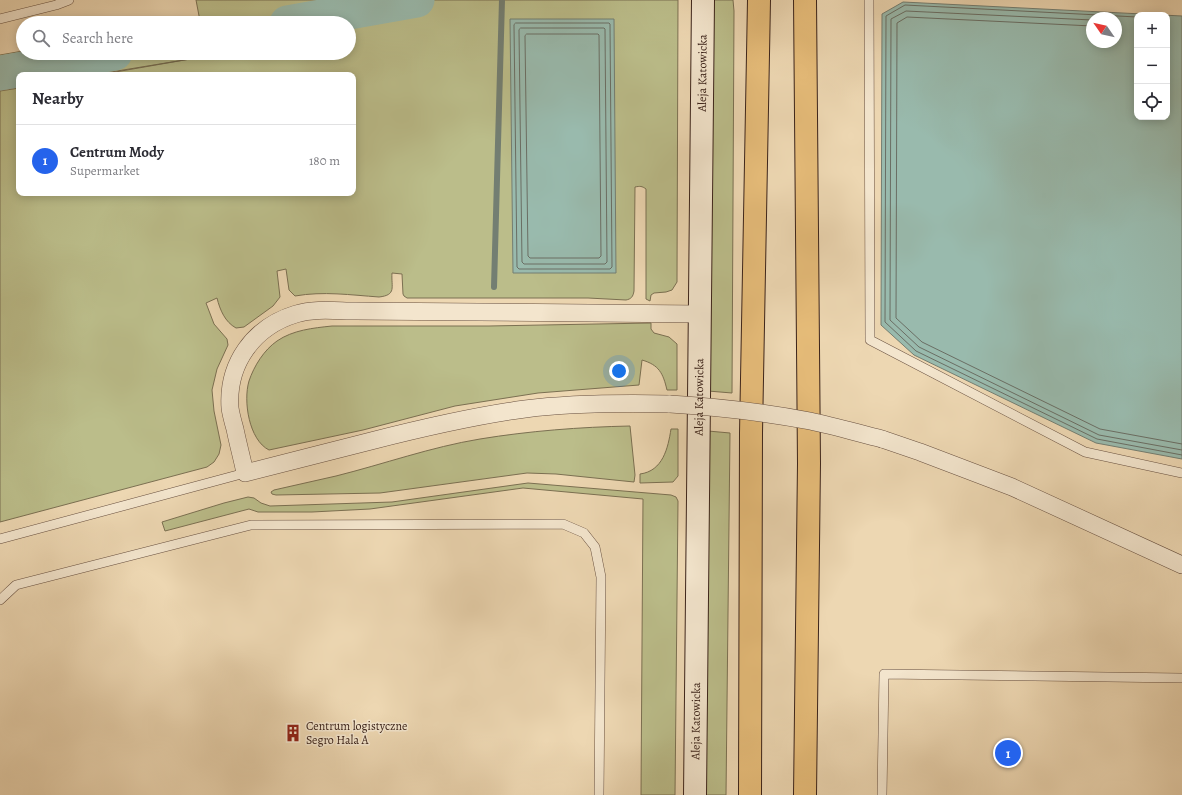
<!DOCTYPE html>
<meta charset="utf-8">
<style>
body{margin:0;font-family:Alegreya,serif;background:#f7f7f7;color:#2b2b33}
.controls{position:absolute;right:12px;top:12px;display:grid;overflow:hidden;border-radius:8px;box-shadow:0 2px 10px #0003}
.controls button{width:36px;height:36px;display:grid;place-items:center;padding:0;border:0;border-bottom:1px solid #e1e1e2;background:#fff;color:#2b2b33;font:20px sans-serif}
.compass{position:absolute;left:1086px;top:12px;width:36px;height:36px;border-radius:50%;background:#fff;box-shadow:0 2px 10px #0003;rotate:304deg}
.you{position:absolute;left:619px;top:371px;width:14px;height:14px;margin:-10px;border:3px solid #fff;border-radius:50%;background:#1a73e8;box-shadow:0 0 0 6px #1a73e833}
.badge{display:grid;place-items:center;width:26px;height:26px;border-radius:50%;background:#2563eb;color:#fff;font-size:13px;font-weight:700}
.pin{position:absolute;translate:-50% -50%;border:2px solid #fff;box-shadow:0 1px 4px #0006}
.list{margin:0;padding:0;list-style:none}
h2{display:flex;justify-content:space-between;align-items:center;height:52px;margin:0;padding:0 16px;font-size:17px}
h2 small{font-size:13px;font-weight:400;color:#7c7c81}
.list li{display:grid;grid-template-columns:26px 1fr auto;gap:12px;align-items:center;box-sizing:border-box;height:72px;padding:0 16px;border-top:1px solid #e1e1e2}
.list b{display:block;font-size:15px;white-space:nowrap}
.list p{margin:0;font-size:13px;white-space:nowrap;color:#7c7c81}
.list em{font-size:13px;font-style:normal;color:#7c7c81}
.icon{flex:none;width:22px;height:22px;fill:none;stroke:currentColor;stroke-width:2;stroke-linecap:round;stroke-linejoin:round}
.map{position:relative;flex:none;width:1182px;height:795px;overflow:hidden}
.search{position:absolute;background:#fff;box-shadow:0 2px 10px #0003;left:16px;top:16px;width:340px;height:44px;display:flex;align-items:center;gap:10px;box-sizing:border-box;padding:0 14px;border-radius:22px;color:#7c7c81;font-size:15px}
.panel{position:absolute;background:#fff;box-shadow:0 2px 10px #0003;left:16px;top:72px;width:340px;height:124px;border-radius:8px}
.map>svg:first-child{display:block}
.green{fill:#bbbd8a;stroke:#7b7052}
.water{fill:#99baad;stroke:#737e72;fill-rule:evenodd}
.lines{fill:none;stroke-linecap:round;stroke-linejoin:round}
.shore{stroke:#6a6e64;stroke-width:1}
.stream{stroke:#737e72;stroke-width:6}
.river{stroke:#99baad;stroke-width:35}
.lane-casing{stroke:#685040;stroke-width:10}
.street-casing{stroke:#685040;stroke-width:18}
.secondary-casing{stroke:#3b231a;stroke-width:24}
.highway-casing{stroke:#3b231a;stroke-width:24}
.lane{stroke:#f3e5cd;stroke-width:9}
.street{stroke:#f3e5cd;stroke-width:17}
.secondary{stroke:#f3e5cd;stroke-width:22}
.highway{stroke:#e6bc79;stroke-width:22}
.street-bridge-casing{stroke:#685040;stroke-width:18;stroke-linecap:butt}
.street-bridge{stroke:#f3e5cd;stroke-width:17}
.labels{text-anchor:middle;stroke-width:3;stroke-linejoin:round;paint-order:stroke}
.street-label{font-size:12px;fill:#3b231a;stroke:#f3e5cd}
.poi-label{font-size:12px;fill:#3b231a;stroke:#f3e5cd;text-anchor:start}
</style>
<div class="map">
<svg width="1182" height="795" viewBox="0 0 1182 795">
<rect width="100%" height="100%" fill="#edd7b2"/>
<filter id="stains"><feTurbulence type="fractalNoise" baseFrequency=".005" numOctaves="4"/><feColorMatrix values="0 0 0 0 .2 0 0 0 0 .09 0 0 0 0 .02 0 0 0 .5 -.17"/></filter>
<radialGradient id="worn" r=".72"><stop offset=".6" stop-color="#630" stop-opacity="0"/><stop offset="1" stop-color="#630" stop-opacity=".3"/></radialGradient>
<path class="green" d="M196,0h482l-1,282 -5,8 -6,2 -12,1 -3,2 -1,6 -4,-2v-110c-4,-3 -6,-3 -11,-2l-1,104c-1,6 -3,8 -8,9l-38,-2h-181l-3,-2 -1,-2 -1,-20 -10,-1c-1,14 5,22 -13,24 -28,-2 -56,-6 -84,-1l-6,-6 -3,-21 -9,2 3,26 -7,9 -29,21 -8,1c-11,-6 -16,-18 -19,-30l-11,5 8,21 13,15 1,6 -11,24 -5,21 2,21 7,34 -2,9 -5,8 -7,5 -207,55v-431l19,-3v105h334v-118h-255l98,-17 -103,17h-74v12l-19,3v-35l23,-4v2h326v-30h-157l8,-2z
M713,0h20l1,11 -2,382 -24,-2z
M651,323v6l3,4 15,4 8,7v46h-10c-4,-17 -8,-25 -25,-30l-3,25 -101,8 -83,13 -92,24 -94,20c-20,-10 -26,-49 -20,-69 5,-15 15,-31 28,-40 16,-11 36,-13 55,-15h157z
M630,426l5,49 -1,7 -78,-8 -29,-1 -147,20 -104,2 -4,-1 -1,-2 3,-2c21,-5 41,-9 62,-14 48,-12 95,-29 144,-37 49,-8 100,-12 150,-13z
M671,429h7v47l-5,6 -33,1v-9c23,-3 28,-26 31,-45z
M708,431l22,2 -4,362h-21z
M528,483l143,12 5,2 2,4 -3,294h-34l2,-296 -120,-11 -153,21 -58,3h-54l-9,-3 -84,22 -3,-9 62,-19 24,-6 6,1 7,5 9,3 122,-4z"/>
<path class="water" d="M903,2l279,14v443l-86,-16 -182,-88 -33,-30 1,-311zM1137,15h30v102h-30zM1092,18h24v24h-24z
M510,19h104l2,254h-103z"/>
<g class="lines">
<path class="shore" d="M1137,17l-232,-12 -19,11 -1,306 31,29 181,88 85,16
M1092,20l-186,-9 -15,8 -1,301 29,27 180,88 83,15
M516,23h93l1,1 2,243 -2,2h-91l-2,-2 -3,-242z
M1092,26l-185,-9 -10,6 -1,295 26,24 178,87 82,15
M521,28h83l1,1 2,233 -2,2h-81l-2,-2 -3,-232z
M527,34h71l1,1 2,221 -2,2h-69l-2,-2 -3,-220z"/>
<path class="stream" d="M494,287l8,-287"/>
<path class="river" d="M287,23l130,-23
M0,73l115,-20"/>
<g class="lane-casing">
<path id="lane" d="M869,0l1,340 215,112 97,21
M0,19l56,-14 13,-5
M0,539l245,-66
M0,600l16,-15 235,-60 312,-1 21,9 11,14 6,30 -2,218
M882,795l2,-121 297,4"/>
</g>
<g class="street-casing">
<path id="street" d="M670,404c-48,-1 -97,-1 -145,5 -52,7 -103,19 -154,32 -42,11 -84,21 -126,32 -3,-15 -7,-29 -10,-44 -2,-7 -4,-14 -5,-21 -3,-44 23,-81 66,-94 19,-6 41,-3 60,-3l344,3
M882,439l38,13 92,35 170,78"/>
</g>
<g class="secondary-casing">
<g id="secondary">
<path id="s1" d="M695,795l8,-795"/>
</g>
</g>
<g class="highway-casing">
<path id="highway" d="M805,0l4,463 -4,332
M750,795l1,-362 8,-433"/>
</g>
<use href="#lane" class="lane"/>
<use href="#street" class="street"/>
<use href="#secondary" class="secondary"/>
<use href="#highway" class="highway"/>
<g class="street-bridge-casing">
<path id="street-bridge" d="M670,404c47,3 94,8 140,17 24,5 48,12 72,18"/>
</g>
<use href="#street-bridge" class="street-bridge"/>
</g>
<defs>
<g id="building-bare" transform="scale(1.38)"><path d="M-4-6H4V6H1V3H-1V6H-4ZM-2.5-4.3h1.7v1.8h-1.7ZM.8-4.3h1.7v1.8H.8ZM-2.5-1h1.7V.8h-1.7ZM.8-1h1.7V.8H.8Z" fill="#8f2418" stroke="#f3e5cd" stroke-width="2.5" paint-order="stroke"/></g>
</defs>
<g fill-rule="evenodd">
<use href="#building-bare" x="293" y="733"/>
</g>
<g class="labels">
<g class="street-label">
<text dy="4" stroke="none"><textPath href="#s1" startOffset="722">Aleja Katowicka</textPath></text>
<text dy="4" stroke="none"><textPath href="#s1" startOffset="398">Aleja Katowicka</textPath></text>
<text dy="4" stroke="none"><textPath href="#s1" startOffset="74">Aleja Katowicka</textPath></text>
</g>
<g class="poi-label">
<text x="306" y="730">Centrum logistyczne<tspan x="306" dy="14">Segro Hala A</tspan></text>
</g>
</g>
<rect width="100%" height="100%" filter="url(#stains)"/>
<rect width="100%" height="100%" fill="url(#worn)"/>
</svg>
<div class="controls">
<button>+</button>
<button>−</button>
<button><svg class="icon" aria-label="locate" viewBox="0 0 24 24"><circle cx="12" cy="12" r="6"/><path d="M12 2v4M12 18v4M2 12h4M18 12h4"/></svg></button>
</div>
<svg class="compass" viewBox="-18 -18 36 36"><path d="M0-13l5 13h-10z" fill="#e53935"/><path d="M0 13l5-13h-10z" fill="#7c7c81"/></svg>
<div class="you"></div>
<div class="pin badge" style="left:1008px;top:753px">1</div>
<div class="search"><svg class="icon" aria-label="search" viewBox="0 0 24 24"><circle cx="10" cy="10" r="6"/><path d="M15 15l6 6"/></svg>Search here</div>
<section class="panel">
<h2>Nearby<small></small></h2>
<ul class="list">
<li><span class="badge">1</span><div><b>Centrum Mody</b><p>Supermarket</p></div><em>180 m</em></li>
</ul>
</section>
</div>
